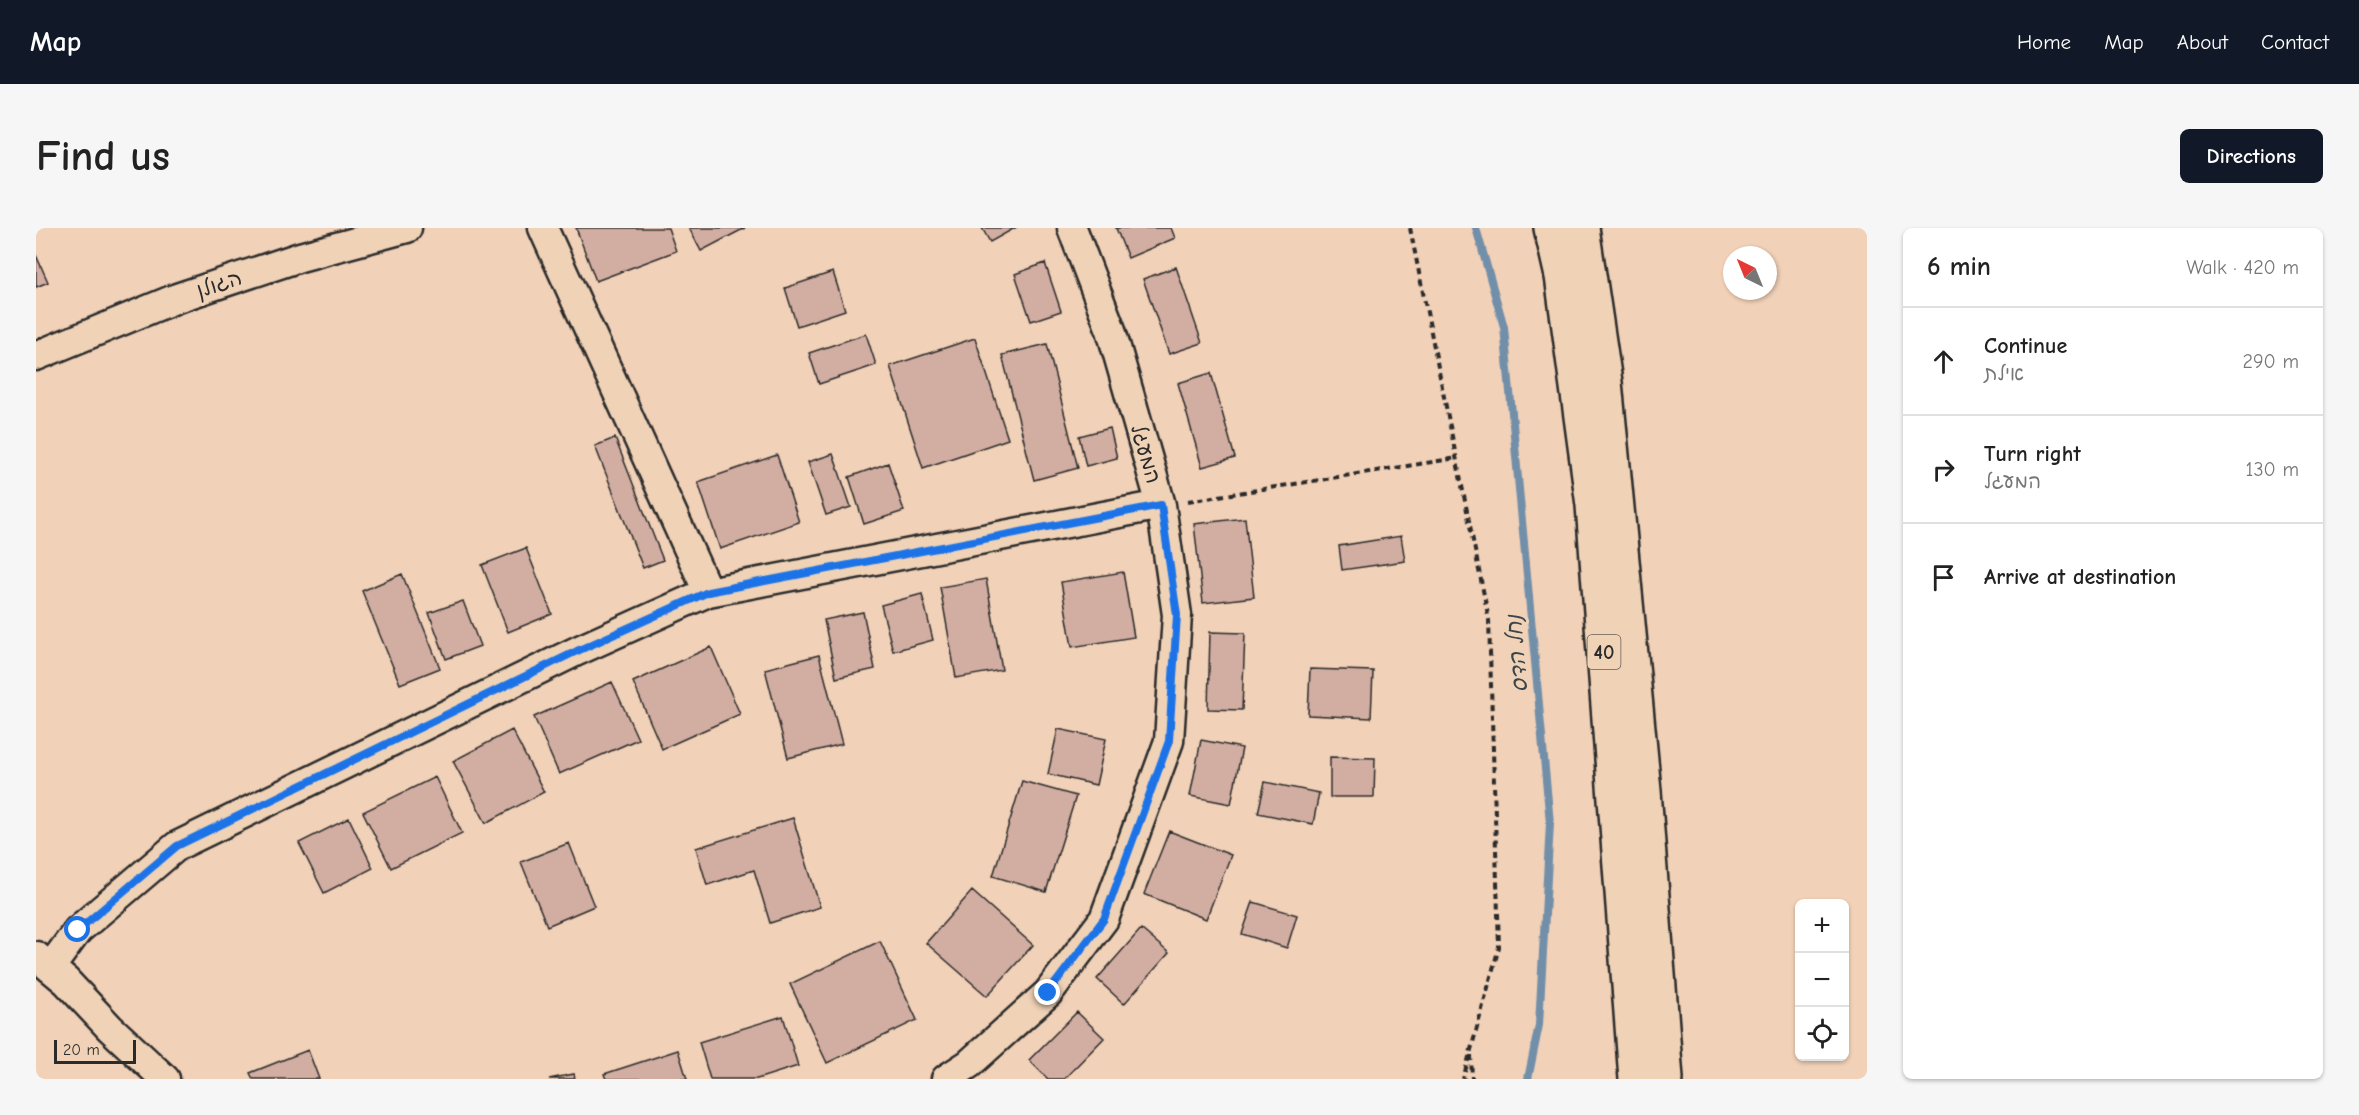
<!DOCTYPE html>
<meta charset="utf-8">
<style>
body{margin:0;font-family:"Comic Neue","Playpen Sans Hebrew",sans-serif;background:#f6f6f6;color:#222}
.controls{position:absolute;right:18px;bottom:18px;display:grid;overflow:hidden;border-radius:9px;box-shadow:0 2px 4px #0004}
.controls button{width:54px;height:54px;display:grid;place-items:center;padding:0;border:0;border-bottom:2px solid #e0e0e0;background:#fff;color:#222;font:30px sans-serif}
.compass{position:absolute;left:1687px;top:18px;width:54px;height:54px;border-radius:50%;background:#fff;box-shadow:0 2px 4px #0004;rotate:317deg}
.scale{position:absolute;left:18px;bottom:15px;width:82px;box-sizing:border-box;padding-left:6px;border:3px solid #2b2b2b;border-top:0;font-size:16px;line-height:21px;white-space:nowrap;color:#2b2b2b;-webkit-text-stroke:4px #f0d3b7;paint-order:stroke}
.stop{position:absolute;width:18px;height:18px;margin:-14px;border:4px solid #1a73e8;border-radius:50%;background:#fff}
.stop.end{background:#1a73e8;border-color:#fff;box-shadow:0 2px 6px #0008}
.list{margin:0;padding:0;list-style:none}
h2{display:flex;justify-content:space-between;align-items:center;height:78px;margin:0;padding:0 24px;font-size:26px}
h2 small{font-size:20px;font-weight:400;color:#767676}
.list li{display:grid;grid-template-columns:39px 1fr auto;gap:18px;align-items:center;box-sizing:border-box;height:108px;padding:0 24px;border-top:2px solid #e0e0e0}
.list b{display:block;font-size:22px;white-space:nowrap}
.list p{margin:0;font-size:20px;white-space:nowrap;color:#767676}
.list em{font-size:20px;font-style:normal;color:#767676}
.icon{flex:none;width:33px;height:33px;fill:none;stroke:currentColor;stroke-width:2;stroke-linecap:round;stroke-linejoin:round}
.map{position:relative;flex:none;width:1831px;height:851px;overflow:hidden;border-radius:9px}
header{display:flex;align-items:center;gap:36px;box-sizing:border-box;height:84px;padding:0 30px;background:#111827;color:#fff}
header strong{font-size:28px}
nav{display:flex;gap:33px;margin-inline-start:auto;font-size:21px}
.intro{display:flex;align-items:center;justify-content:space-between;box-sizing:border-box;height:144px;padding:0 36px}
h1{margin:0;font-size:42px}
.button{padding:15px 27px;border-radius:9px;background:#111827;color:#fff;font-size:21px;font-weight:700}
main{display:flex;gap:36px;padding:0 36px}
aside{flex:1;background:#fff;border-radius:9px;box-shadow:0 2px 4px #0004}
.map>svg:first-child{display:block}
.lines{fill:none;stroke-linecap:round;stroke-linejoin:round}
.stream{stroke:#728faa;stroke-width:8}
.building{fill:#d2ada2;stroke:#2b2b2b;stroke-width:1.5}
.minor-casing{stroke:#2b2b2b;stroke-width:33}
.trunk-casing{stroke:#2b2b2b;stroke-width:38}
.path{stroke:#2b2b2b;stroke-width:4;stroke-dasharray:6 4.5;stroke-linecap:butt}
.minor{stroke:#f0d3b7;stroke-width:28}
.trunk{stroke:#f0d3b7;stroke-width:33}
.route{stroke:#1a73e8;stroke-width:8}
.labels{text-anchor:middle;stroke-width:6;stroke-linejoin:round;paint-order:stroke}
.shield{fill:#f0d3b7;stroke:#665d55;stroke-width:1.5}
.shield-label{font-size:20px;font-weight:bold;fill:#2b2b2b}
.street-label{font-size:21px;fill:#2b2b2b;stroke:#f0d3b7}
.water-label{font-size:22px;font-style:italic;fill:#3d444b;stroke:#f0d3b7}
</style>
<header>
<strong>Map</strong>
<nav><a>Home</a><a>Map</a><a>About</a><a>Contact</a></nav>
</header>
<div class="intro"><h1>Find us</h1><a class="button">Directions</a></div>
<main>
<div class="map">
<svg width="1831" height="851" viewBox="0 0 1831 851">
<rect width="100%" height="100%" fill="#f1d1b8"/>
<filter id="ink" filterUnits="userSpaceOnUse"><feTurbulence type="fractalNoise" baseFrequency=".0167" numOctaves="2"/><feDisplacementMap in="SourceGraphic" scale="12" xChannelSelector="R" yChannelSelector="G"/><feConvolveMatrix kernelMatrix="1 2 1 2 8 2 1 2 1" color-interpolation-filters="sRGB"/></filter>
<g filter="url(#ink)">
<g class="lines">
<path class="stream" d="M1440,0l28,99 46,496 -11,202 -11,54"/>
</g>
<path class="building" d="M540,0h92l8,23 -80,30z
M653,0h56l-44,23z
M946,0h33l-25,14z
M1080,0h55l4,10 -47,20z
M0,27l12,27 -12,5z
M1009,35l16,48 -30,10 -16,-47z
M1140,39l26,76 -33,11 -26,-75z
M797,44l12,38 -48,16 -12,-38z
M830,106l10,31 -57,19 -10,-31z
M939,110l33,101 -85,29 -33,-102z
M1011,116l31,124 -44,12 -32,-125z
M1175,145l24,85 -33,9 -24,-84z
M1074,200l7,30 -31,8 -7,-30z
M579,210l48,122 -20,8 -48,-122z
M797,226l18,53 -25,8 -18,-53z
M741,227l22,67 -79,27 -22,-67z
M852,235l16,48 -40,13 -15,-47z
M1209,290l9,79 -51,6 -9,-79z
M1365,308l4,25 -63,9 -3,-24z
M490,320l26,66 -44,18 -26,-67z
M1087,344l11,65 -62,10 -11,-65z
M366,346l38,94 -40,16 -38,-93z
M950,351l16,91 -46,8 -16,-91z
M886,366l11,46 -40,11 -12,-46z
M427,373l17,45 -34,13 -17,-46z
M827,384l12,57 -39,9 -12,-58z
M1174,404l35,1 -3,77 -34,-1z
M675,419l29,67 -78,35 -29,-67z
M783,427l23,89 -54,14 -23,-89z
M1274,441l63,2 -2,47 -63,-3z
M576,454l26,57 -79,35 -25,-57z
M1022,501l48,10 -10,46 -48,-11z
M476,502l32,62 -58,31 -33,-62z
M1165,512l41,8 -11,56 -41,-8z
M1294,529l45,1 -1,39h-44z
M399,549l27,56 -71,35 -28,-56z
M986,553l54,15 -30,96 -53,-16z
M1229,554l54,11 -6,31 -55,-11z
M313,590l24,50 -49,25 -25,-50z
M757,590l27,89 -50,16 -16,-53 -47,15 -11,-37z
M1133,603l62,24 -25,64 -62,-25z
M533,615l25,63 -47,20 -26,-64z
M936,663l61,54 -46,51 -61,-53z
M1217,674l44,13 -10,33 -45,-14z
M1105,701l28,24 -45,51 -27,-25z
M844,713l37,79 -90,43 -37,-79z
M1041,784l27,26 -40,41h-16l-19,-19z
M747,788l15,50 -41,13h-47l-11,-37z
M272,822l11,29h-66l-3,-6z
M642,822l9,29h-81l-2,-5z
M538,846l1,5h-26z"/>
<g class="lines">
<g class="minor-casing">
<path id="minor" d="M507,0l165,364
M0,128l141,-58 123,-41 107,-29
M0,728l30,25 44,47 55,51
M14,740l28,-38 99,-84 400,-195 131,-59 453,-87
M910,851l23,-15 79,-71 56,-74 65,-178 8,-126 -16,-110 -50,-175 -39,-102"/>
</g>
<g class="trunk-casing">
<path id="trunk" d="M1515,0l11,48 31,229 43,574
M1546,0l23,154 39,409 22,288"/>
</g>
<path class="path" d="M1374,0l79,392 10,327 -36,132
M1152,273l269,-43
M1435,827l1,24"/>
<use href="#minor" class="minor"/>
<use href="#trunk" class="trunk"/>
</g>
</g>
<g class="lines" filter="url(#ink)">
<path class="route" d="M42,702l99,-84 400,-195 131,-59 453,-87 16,110 -8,126 -65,178 -56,74"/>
</g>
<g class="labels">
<rect class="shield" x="1551.5" y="407" width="33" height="34" rx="4.5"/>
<g class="shield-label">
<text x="1568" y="431">40</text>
</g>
<g class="street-label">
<text transform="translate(183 56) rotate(-18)" y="7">הגולן</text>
<text transform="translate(1110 226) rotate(74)" y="7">המעגל</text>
</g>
<g class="water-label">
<text transform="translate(1480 426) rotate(-95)" y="8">נחל הדס</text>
</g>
</g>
</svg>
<div class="controls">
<button>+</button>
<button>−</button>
<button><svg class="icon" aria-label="locate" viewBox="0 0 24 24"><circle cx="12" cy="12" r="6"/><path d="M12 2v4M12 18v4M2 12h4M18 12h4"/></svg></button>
</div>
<svg class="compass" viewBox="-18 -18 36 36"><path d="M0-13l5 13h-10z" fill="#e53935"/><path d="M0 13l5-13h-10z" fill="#767676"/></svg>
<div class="scale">20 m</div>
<div class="stop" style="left:42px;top:702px"></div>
<div class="stop end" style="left:1012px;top:765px"></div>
</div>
<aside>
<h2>6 min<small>Walk · 420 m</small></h2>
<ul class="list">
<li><svg class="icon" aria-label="ahead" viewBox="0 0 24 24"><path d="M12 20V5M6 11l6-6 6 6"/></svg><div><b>Continue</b><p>אילת</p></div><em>290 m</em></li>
<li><svg class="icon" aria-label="right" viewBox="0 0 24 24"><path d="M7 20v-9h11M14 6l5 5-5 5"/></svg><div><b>Turn right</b><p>המעגל</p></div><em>130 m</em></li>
<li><svg class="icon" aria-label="arrive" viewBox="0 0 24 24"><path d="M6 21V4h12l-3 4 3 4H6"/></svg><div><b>Arrive at destination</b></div></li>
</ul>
</aside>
</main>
